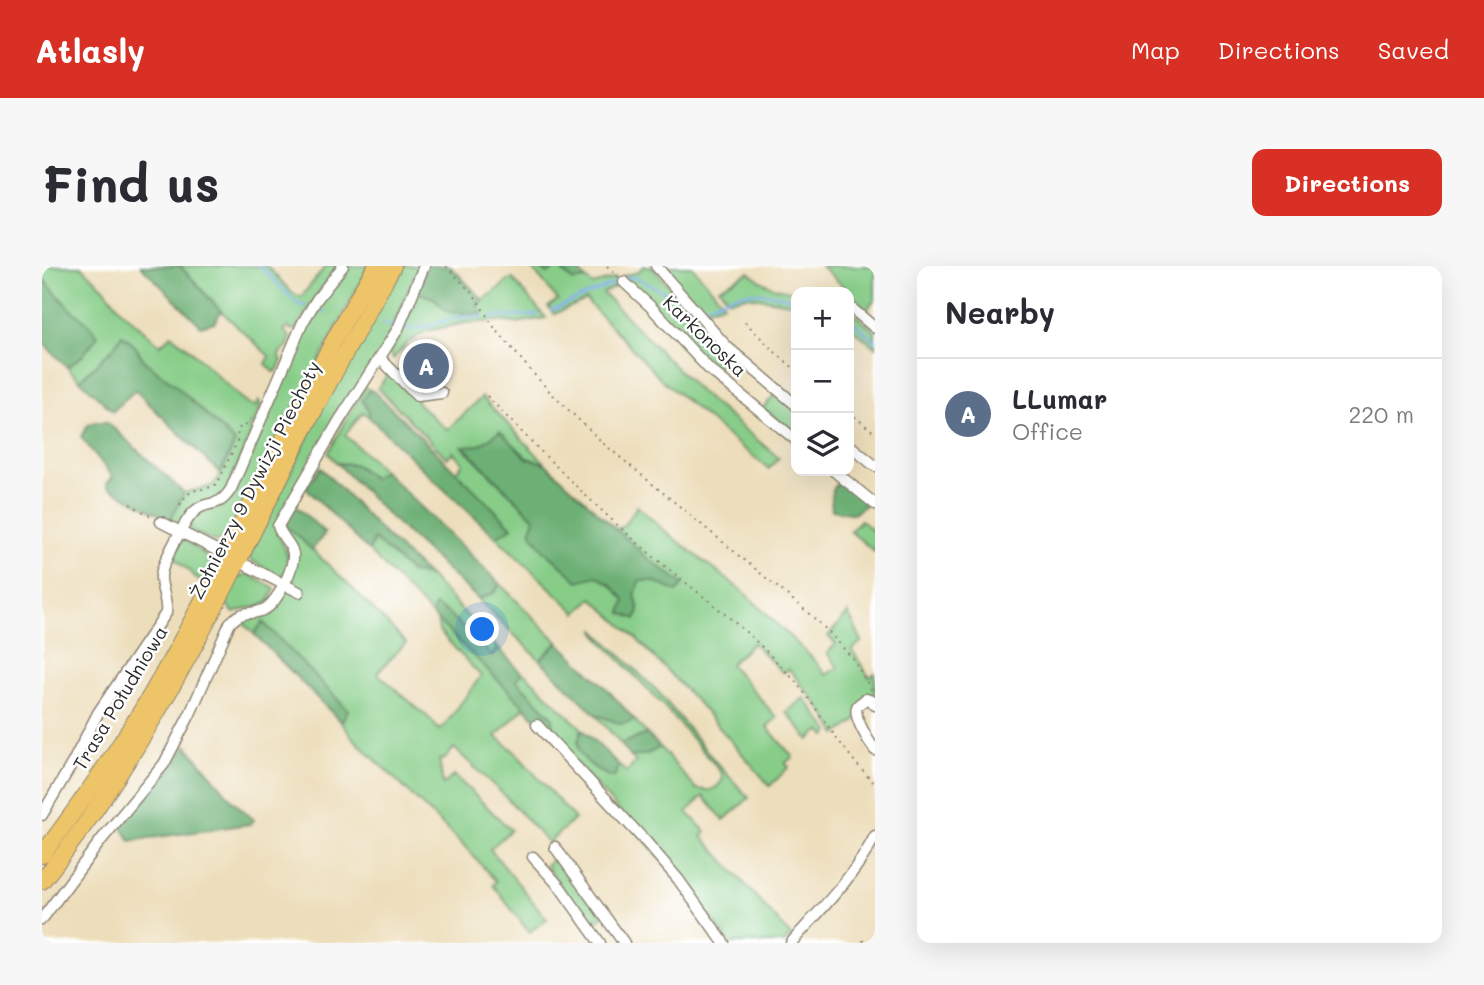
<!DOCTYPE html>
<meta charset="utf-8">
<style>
body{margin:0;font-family:Mali,sans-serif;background:#f7f7f7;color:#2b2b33}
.controls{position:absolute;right:21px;top:21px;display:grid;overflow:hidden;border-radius:14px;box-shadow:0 7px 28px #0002}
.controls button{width:63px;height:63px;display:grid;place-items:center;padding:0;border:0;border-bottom:2px solid #e1e1e2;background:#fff;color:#2b2b33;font:35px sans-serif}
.you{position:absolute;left:441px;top:364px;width:24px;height:24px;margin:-18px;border:5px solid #fff;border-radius:50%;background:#1a73e8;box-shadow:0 0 0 10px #1a73e833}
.badge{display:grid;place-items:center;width:46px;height:46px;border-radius:50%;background:#d93025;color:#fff;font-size:23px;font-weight:700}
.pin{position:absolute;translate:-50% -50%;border:4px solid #fff;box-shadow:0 2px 7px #0006}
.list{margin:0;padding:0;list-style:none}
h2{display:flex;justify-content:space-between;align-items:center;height:91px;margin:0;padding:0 28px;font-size:30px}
h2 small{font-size:23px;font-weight:400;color:#7c7c81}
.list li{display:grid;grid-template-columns:46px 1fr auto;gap:21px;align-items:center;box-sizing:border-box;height:112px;padding:0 28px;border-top:2px solid #e1e1e2}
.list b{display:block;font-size:26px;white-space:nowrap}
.list p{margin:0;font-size:23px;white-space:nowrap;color:#7c7c81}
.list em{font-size:23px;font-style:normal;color:#7c7c81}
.icon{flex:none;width:38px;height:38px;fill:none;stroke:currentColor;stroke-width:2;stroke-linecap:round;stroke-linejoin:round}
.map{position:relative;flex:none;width:833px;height:677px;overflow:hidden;border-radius:14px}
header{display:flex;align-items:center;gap:42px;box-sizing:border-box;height:98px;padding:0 35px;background:#d93025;color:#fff}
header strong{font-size:33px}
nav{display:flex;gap:38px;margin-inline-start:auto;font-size:24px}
.intro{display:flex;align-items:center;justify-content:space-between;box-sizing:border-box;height:168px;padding:0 42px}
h1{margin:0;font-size:49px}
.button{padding:18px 32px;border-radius:14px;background:#d93025;color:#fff;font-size:24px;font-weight:700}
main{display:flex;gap:42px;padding:0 42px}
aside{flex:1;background:#fff;border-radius:14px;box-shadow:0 7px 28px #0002}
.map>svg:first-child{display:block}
.green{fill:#87cd88;stroke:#597c5a;stroke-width:2}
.forest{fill:#6db074;stroke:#4c6e50;stroke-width:2}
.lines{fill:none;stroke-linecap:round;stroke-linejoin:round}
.stream{stroke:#7aaae5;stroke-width:2.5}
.minor-casing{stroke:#8c8473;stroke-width:13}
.highway-casing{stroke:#8c8473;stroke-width:18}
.path{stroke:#8c8473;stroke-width:2;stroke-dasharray:2 5;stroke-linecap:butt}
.minor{stroke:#fff;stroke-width:10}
.highway{stroke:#eec469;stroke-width:16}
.labels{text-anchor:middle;stroke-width:5;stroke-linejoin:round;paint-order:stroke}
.street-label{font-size:19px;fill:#2b2b2b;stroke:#fff}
</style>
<header>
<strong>Atlasly</strong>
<nav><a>Map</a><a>Directions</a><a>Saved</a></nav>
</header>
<div class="intro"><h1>Find us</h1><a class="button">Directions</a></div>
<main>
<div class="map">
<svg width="833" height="677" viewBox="0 0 833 677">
<rect width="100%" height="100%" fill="#fff"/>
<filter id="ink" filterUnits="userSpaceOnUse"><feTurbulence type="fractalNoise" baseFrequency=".0143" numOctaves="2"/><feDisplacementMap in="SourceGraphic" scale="14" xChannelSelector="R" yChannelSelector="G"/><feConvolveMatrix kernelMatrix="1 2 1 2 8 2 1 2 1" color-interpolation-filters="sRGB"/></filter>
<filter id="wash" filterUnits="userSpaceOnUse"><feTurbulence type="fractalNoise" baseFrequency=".00686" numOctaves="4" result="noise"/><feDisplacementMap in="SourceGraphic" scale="28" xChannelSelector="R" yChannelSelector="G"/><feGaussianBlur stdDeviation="1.57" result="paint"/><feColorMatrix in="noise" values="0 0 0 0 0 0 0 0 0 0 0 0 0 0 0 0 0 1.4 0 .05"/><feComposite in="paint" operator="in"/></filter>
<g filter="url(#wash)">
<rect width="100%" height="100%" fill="#eddebb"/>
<path class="green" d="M0,0h39l23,22 17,22 39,35 11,-10 15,11 61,58 9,2 3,-5 2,5 -7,18 -3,-1 -1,6 2,3 -27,61 -45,32 -10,-5 14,-27c8,-3 19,-4 27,-7 10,-6 19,-33 24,-44l-61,-58 -29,-22 -10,-16 -13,-11 -10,14 -32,31 -13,-13 15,-11 4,-35c-10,-7 -41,-32 -44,-44 0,-3 0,-7 0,-11z
M138,0h87l25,27 9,4 25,-31h11l-42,64 -5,-1 -2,-2 -4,4 7,7 -4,9 -4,2 -4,6 3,5 -5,11 -3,1 -8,-8 3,-8 -48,-45z
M304,0h23l-142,271 -11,5 -25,-11c-5,-22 20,-18 31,-25 3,-2 7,-6 9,-8l79,-183z
M356,0h21l-35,80 -107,187c8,15 18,30 3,44l-29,-17 -2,-4 83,-168z
M488,0h8l9,8 11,-7 15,14 13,-2 7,6 23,-7 5,6 -18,9 98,100 78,65 -10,11 -39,-31 -68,-58 -76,-80 -32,14 -6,-7 10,-7z
M602,0h7l79,88 -15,16 -92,-94 15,-4z
M617,0h33c10,13 22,24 32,38l-23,6z
M779,0h54v34l-5,5 -5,10 -16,-12v-11h-9l3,-6z
M707,6c17,14 26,17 48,20l-1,12 -49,-8 -18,4 -10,-12z
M470,12l34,40 -30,5 -19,-2 -32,2 -38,8 -20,12 -14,16 -4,-6 23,-44 5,-17 17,6 14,14 33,2 -4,-9z
M807,44l26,21v16l-26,-21z
M348,106l28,26 -1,4 30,28 35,-33 64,67 -19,-6 -27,-27 -20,14 -17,2 41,42 93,87 13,8 16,16 -4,13 17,-3 -4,-15 3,-14h15l24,10 6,-7 -37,-27 -30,-27 8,-5 13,-19 29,26 80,62 69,67 11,14 12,-8 -11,-14 9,-9 -8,-8 20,-23 14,28 -10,9 17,27 6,-4v21l-2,4 -7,-2 -10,25 -19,13 -12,-20 -36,-45 -6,4 -30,-30 -23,21 47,54 -10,9 26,30 -8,6 4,4 -19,19 -72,-83 -63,-66 -43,-39 -15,15 -81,-76 16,-10 -56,-55 7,-9 -10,-11 -6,6 -69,-70z
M323,121l5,3 -8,10 7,11v6l-6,-5 -18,23 39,36 -12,7 -16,-13 -19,-2 -9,-10z
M734,127l20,15v28l-33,-28z
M819,254l14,13v19l-25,-21z
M242,259l14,11 51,49 57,58 -29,30 54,47 8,10 5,-4 37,-50 -42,-45 -2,-11 38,37 50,50 -29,29 18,15 61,68 -23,20 -3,5 -44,-48 -51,-48 -10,12 -5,-1 4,26 11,-10 57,55 -21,19 57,70 -18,13 -36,-47 3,-4 -29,-32 -114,-111 -12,-16 7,-12 -85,-87 -9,11 -14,-15 43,-26 5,-1 5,-18z
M332,272l36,34 19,4 68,71 -4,10 -44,-43 -14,-8 -3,9 -63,-64z
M141,274l5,2 22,17 2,7 -9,18 -31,-29 7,-13z
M206,308l25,13 2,2c-8,20 -23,17 -41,24l-11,-13 11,-21z
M458,318l58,58 -18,18 -62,-61 16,-6z
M552,363l66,65 54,66 35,38 -25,22 -21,-24 -16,16 19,20 -4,4 89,100 -7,7h-54l-30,-40 -148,-168 1,-17 -37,-38 6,-7 5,2 55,54c-3,8 -6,16 -2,24 6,10 24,23 34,24l5,-12 7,7 10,-10 -5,-5 16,-3 13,-7 36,42c13,2 19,3 27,-10l-2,-7 -58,-67 -61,-64z
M762,432l26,34 -4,4 -6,-6 -11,10 -23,-28z
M553,448l26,10 14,-4 12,14 -26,10z
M516,589l45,61 -13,9 -44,-60z"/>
<path class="forest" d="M99,0h39l41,45 -6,11 -14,4z
M385,0h23l33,34 -6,5 5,9 -34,-2 -14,-14 -17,-6z
M496,0h36l12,13 -13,2 -15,-14 -11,7z
M0,12l30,33 14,10 12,15 -16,20 -15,11 -25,-25z
M80,69l13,11 10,16 29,22 61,58 -15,31 -85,-83 -22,21 -33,-31 32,-31z
M328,124l6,3 136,134 -16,10 -62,-57 -65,-63v-6l-7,-11z
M53,156h12l77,71 -14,27 -62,-33 -1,-4 6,-6 -32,-40 7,-12z
M458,165l27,27 19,6 100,93 37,27 -6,8 -24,-11h-14l-4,14 4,15 -3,9 -15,-6 4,-13 -15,-16 -13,-8 -19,5 -33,-30 -15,-20 5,-12 -72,-73 17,-1z
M295,197l19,2 16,13 12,-7 116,113 -6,9 -16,6 -91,-85z
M278,201l64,67 45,42 -18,-4 -37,-33 -5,12 -63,-63z
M798,215l28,21 -14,12 -22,-4c-1,-13 -2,-20 8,-29z
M253,239l30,28 -13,17 -14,-14 -14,-11z
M393,340l14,8 43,42 5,-9 25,26 -6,7 37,38 -1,17 -77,-78 -43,-42z
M221,356l85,88 -7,12 -87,-88z
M516,376l48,46 29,32 -14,4 -26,-10 -55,-54z
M540,463l37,36 -5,12c-10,-1 -28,-14 -34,-24 -4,-8 -1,-16 2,-24z
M605,468l13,13 -13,7 -16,3 -10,-13z
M144,479l46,55 22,20 -4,4 -120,17 -10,-17 51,-54z"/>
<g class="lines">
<path class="stream" d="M218,0l37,38 8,2
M584,12h11l43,22
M654,40c16,1 28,-9 44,-12 18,-4 38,2 56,5
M276,44l7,2
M510,44l68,-29
M450,51l46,-2
M807,52l26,23
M340,58l11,2
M362,62c18,3 32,-5 49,-10 9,-2 19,-1 29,-1"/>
</g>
</g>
<g filter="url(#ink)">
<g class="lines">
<g class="minor-casing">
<path id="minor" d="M614,0l71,81 69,58
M582,16l27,25 58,62 87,71
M807,40l26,22
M338,92l37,38 25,-3
M807,179l26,21
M792,205l41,33
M119,256l138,70
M833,439l-3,-4 -6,-2c-4,3 -7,4 -9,8 -4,10 12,35 18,43
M495,459l110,118 31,36 46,64
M0,549l31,-53 25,-49 68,-100c2,-13 -6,-25 -5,-38 1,-11 25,-57 34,-64 14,-13 22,0 36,-22l72,-167 14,-23 26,-33
M513,581l69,96
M491,591l27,30 40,56
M0,653l60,-80 62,-75 26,-50 40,-91c14,-15 20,-6 35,-14 12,-6 33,-46 27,-59 -3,-8 -11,-14 -14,-24l61,-105 59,-92 26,-63
M749,677c30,-34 63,-66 84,-107"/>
</g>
<g class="highway-casing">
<path id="highway" d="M0,589c39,-52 77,-106 110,-162 81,-139 141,-289 224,-427
M0,615c107,-132 180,-287 255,-438 31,-60 64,-118 96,-177"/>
</g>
<path class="path" d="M404,0l28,29 20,32 37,44 22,24 51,49 201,166 24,22 24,27 19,32
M565,0l11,11
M703,56l31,31 20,17
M445,130c49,51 99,102 153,149 40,35 84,65 123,103 12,13 26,25 37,39 25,33 45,67 75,97
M807,146l26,21
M88,238l24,14
M138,239c12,-22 20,-11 37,-21l20,-42 1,-13 6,-4h6
M821,674l1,3"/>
<use href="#minor" class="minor"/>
<use href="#highway" class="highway"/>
</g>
</g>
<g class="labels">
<g class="street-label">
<text transform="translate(663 70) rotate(44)" y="7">Karkonoska</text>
<text transform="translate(213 214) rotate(-63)" y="7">Żołnierzy 9 Dywizji Piechoty</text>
<text transform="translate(78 432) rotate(-59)" y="7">Trasa Południowa</text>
</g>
</g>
</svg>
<div class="controls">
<button>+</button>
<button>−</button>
<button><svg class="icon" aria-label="layers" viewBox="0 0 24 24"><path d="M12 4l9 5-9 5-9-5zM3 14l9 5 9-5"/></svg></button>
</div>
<div class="you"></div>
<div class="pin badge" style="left:384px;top:100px;background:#5c6f8a">A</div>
</div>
<aside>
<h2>Nearby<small></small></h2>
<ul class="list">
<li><span class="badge" style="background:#5c6f8a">A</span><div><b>LLumar</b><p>Office</p></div><em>220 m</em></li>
</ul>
</aside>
</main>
